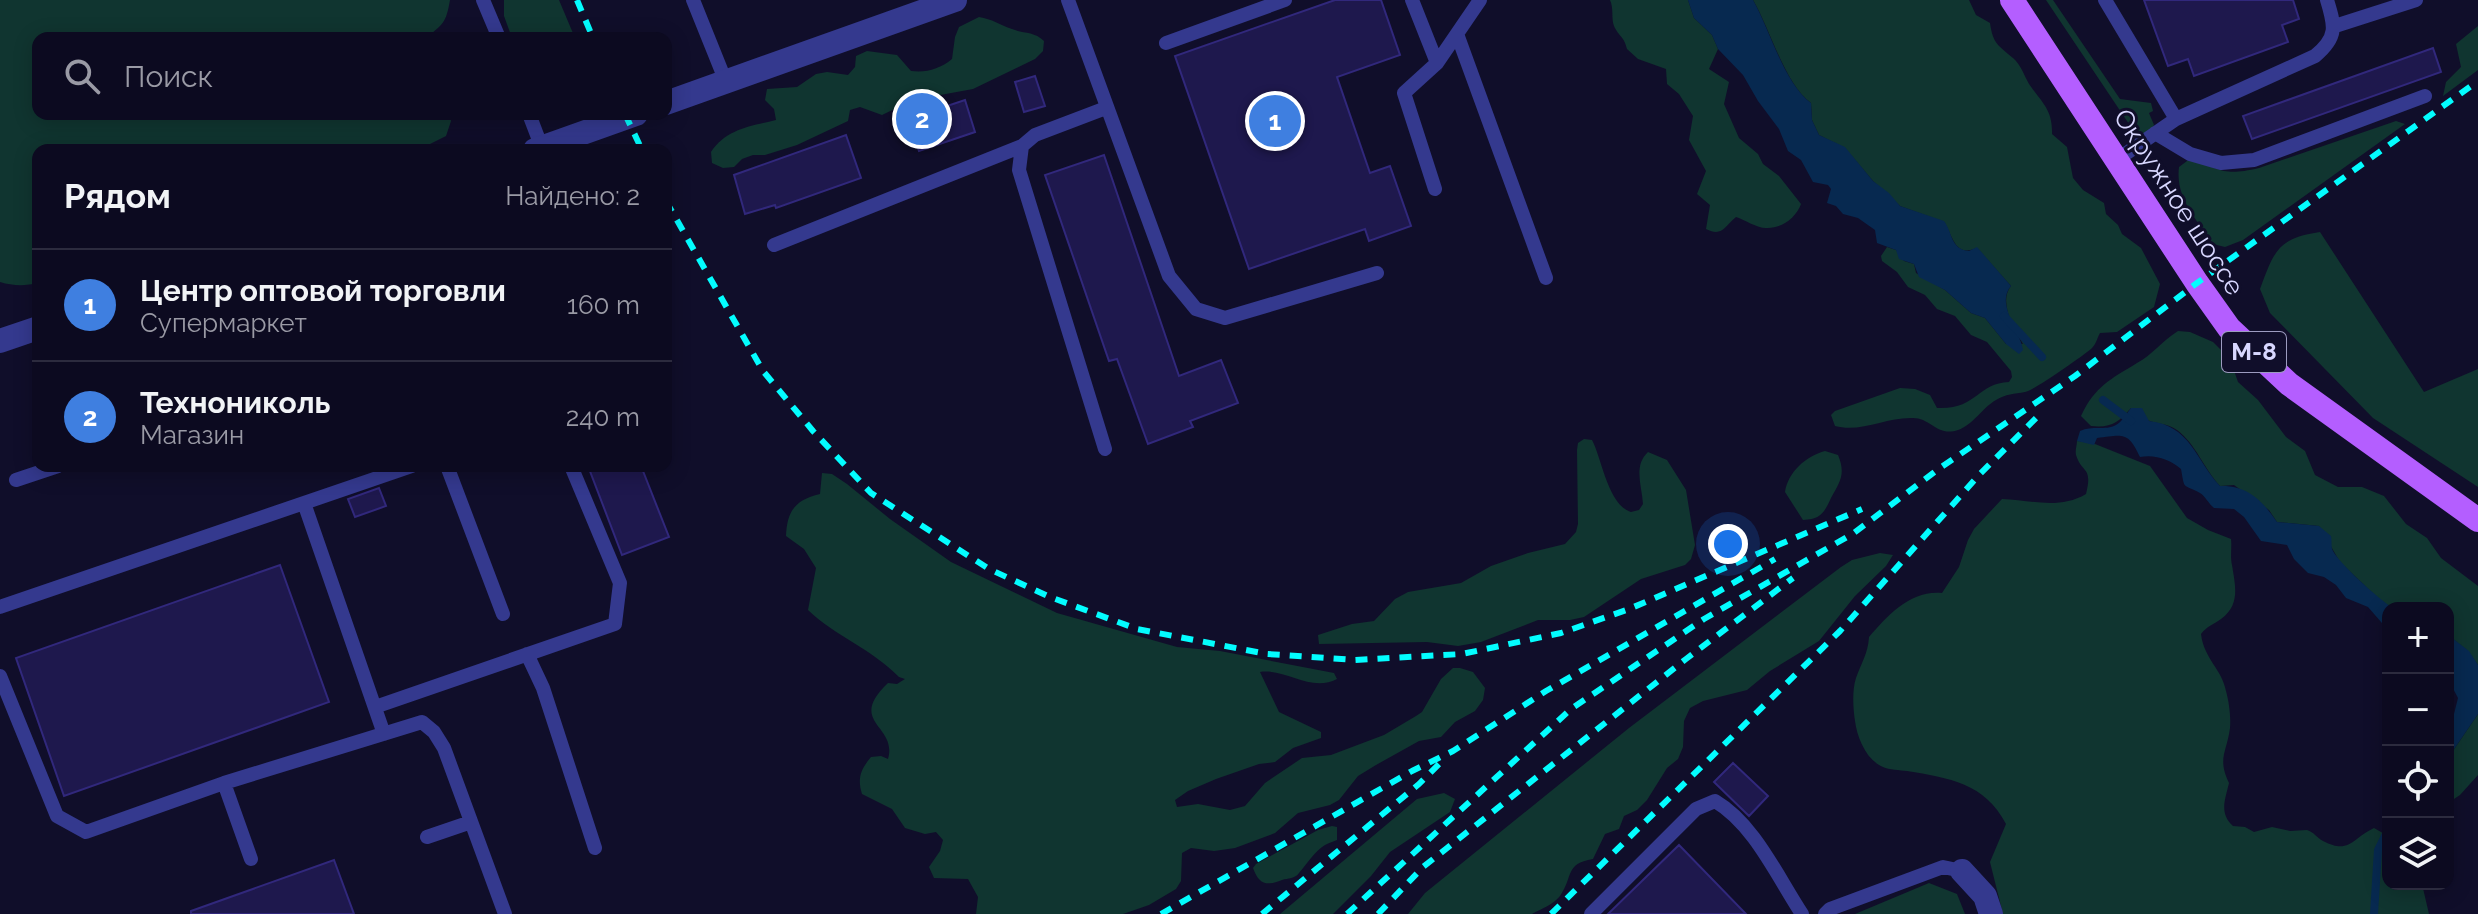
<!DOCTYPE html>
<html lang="ru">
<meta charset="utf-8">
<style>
body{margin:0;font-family:Raleway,sans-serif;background:#1a182d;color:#f1f3f6}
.controls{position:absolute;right:24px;bottom:24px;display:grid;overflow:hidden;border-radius:16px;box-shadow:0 4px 20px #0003}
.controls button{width:72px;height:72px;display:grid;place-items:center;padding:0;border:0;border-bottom:2px solid #2c2b3e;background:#0c0a20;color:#f1f3f6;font:40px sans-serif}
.you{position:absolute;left:1728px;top:544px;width:28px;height:28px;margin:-20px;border:6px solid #fff;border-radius:50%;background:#1a73e8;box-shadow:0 0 0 12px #1a73e833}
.badge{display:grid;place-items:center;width:52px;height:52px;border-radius:50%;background:#0b8043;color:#fff;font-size:26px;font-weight:700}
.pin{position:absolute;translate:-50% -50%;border:4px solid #fff;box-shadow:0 2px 8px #0006}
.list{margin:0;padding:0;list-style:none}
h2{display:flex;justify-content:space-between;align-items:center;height:104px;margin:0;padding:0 32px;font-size:34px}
h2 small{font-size:26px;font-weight:400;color:#9a9aa5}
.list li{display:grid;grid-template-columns:52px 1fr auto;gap:24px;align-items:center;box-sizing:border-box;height:112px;padding:0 32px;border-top:2px solid #2c2b3e}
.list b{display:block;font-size:30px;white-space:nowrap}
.list p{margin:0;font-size:26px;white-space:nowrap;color:#9a9aa5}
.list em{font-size:26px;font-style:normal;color:#9a9aa5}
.icon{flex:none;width:44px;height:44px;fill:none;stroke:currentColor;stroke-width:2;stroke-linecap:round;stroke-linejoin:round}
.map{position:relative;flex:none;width:2478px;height:914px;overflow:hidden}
.search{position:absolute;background:#0c0a20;box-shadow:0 4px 20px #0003;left:32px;top:32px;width:640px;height:88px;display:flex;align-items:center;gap:20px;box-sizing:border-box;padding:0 28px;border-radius:16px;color:#9a9aa5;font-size:30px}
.panel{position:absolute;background:#0c0a20;box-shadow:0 4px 20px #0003;left:32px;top:144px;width:640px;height:328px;border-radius:16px}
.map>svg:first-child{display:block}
.green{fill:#103530}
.water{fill:#072950}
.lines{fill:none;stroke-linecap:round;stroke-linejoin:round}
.stream{stroke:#072950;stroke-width:8}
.building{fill:#1e184d;stroke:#31287c;stroke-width:2}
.lane{stroke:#34398e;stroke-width:14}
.street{stroke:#34398e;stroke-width:24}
.primary{stroke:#b45eff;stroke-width:24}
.rail{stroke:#03fdff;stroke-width:6;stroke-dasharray:12 10;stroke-linecap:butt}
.labels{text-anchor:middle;stroke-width:6;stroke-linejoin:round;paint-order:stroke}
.shield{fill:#100e2a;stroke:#9c9bbf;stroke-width:2}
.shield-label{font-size:24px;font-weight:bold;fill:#d8d7ff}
.street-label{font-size:26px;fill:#d8d7ff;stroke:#100e2a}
</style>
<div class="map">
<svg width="2478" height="914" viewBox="0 0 2478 914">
<rect width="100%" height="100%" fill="#100e2a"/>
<path class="green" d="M0,0h450c-4,23 -7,25 -25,38h-387v76h412l1,7 -5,15 -28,14h-235l-2,-2 -12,2h-131v133c-13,3 -25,3 -38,-1z
M504,0h55l16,38h-63l-8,-22z
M1610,0h78l6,18 18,17 6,14 -9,20 20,13 -5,22 15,34 19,16 5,10 16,12 22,28c-5,14 -20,25 -35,24 -9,0 -21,-8 -30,-11 -12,10 -14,20 -30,12l4,-24 -13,-11 9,-23 -17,-31 4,-24 -14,-22 -12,-10 -1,-15 -28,-10 -11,-10c-3,-13 -8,-12 -13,-23 -3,-8 0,-17 -4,-26z
M1753,0h216l7,15 14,8c3,21 8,22 23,35 8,7 11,17 16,26 12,18 24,25 23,50l15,13 6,31 10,12 21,13 2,11 12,11 4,9 19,14 19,36 -6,23 -37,25 -17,1c-3,5 -4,12 -9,16 -10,8 -56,41 -66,43 -11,2 -19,2 -29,8 -14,8 -23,25 -38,30 -21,7 -27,-12 -45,-12 -27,-1 -52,15 -78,8l-4,-11 4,-4 65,-23 15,1 15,6 7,13c40,2 40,-25 72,-26l3,-5 -1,-6 -24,-29 -16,-7 -16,-19 -18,-7 -12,-14 -17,-8 -11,-15 -15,-11 -1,-5 6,-9 9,3 8,11 10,3 2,9 29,17 26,23 14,5 21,26h17c-9,-15 -25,-42 -12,-58l-34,-38c-23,10 -24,-13 -33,-26l-44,-16 -27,-25 -28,-33 -26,-13 -7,-15 -1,-17c-26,-19 -41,-74 -58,-103z
M2046,0h7l67,99 31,4 2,8 -4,2 5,12 -2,5 -15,6z
M979,17c13,2 21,8 33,12 12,5 22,2 32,12l-1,10 -8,8 -62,30 -60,11 -31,15 -22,-8 -10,3 -2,11 -51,24 -32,10h-12l-11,4 -8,8 -11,1 -11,-5 -1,-11c15,-23 40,-26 65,-32l-2,-11 -9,-9 2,-11 30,-2 19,-13 11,-2 21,3 7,-8 1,-11 11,-5 30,4 14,16c15,2 29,-2 41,-12l3,-22 4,-10z
M2478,26v44l-35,26 3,-14 15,-15 -5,-23z
M2396,121l9,3 -162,116 -18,7 -12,-3c-16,-24 -38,-46 -34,-77l12,-9c31,13 34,18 68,10z
M2320,232l104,160 54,-23v118l-105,-69 -103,-105 -10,-24c14,-38 18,-51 60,-57z
M2178,331l12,1 23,10 17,17 8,23 20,18 28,37 19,14 10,24 23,12h24l22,9 22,28 21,14 14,20 37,28v79l-10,-14 -20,-16v-27h-55l-11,-6 -42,-40 -21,-36 -42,-4 -8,-12 -35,-25 -14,1c-16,-17 -24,-42 -43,-56 -10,-7 -21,-6 -30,-10 -6,-3 -11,-8 -16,-12 -13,15 -20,20 -40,18l-10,-10c14,-30 30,-37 56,-53 15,-8 26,-23 41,-32z
M1584,439l8,1c10,19 16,65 39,72l8,-2 4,-6c-1,-18 -10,-38 5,-52l19,8 19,30 9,55 -4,14 -6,6 -44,14 -57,38 -14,3h-32l-57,22 -23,4 -31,-4 -108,2 -1,-9 34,-11 22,-3 21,-22 13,-7 53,-9 30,-17 37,-13 37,-9 11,-12 2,-8 -1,-74 1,-7z
M2077,441l13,1 60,24 37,52 21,12 23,9c1,8 -1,18 1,26 3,20 9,39 -11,54 -8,6 -14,7 -20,15 3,25 21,35 25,57 3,11 5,26 4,37 -3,24 -13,30 -1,55 -4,17 -10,30 4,43l12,1 9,5 18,-5 18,4 17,-1c7,2 10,8 16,11 27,14 29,-3 51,-13l14,8v48h34l7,30h-426l-13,-52 16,-38c-21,-41 -57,-46 -99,-53 -7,-1 -18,-1 -24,-4 -17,-7 -26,-30 -28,-46 -2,-13 -3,-31 1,-43 5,-15 12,-24 13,-41 19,-22 42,-47 73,-44l17,-26 9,-27 6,-11 28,-30c29,1 57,11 84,-5 7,-28 -4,-20 -10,-39 -1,-5 1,-10 1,-14z
M1825,451l13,4c8,19 2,27 -7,43 -7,15 -10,21 -28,22l-18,-28c3,-20 21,-36 40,-41z
M822,473l10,1 15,10 43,35 61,43 106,51 120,34 43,4 114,22 3,6c-26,14 -52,-11 -77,-7l19,40 42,20v6l-28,10 -18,14 -16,2 -43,15 -28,12 -13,9 2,7 21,-3 32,6 15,-4 20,-23 37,-25 29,-3 53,-20 32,-19 6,-4 19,-33 12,-11h7l13,4 12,16 -2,12 -8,11 -20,11 -14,15 -22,4 -43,24 -18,11 -19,24 -9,5 -32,8 -23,20 -40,15 -21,3 -23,-3 -9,5 -1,28 -5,8 -27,16 -26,9h-147l2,-17 -10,-18 -34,-1 -5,-11 11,-16 3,-11 -7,-8 -11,2 -20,-6 -13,-19 -30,-15c-5,-16 -1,-25 9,-37l10,-1 7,3c10,-34 -42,-36 0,-76l9,1 8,-5 -6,-2c-27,-28 -64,-41 -91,-67l8,-42 -12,-19 -18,-13c1,-25 9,-36 34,-42z
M1880,553l13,2 -7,11 -31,30 -36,45 -49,30 -23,19 -44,11 -13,7 -6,13 -1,26 -5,12 -11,9 -20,32 -10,10 -13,6 -5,13 -14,5 -12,25c-29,5 -19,17 -33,37 -6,8 -19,13 -28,18h-124l17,-21 204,-165 212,-161 11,-7z
M2478,714v61l-18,20 -12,8v-45z
M1444,793l11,6 -5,13 -60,40 -19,24 -38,38h-53l137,-115z
M1332,826l5,1v13c-4,2 -9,3 -12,5 -11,7 -18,19 -26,28 -4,6 -11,5 -17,7 -15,6 -23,5 -29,-12l3,-4 62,-34z
M1929,883l28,11 8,20h-110z"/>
<path class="water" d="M1688,0h65c17,30 31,83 58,103l1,17 7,15 26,12 28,34 16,12 11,13 44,15c9,12 6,28 25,30l8,-4 34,39c-16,18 10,46 12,64l-4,4 -13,-10 -21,-26 -14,-5 -26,-23 -26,-13 -5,-13 -15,-5 -3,-9 -19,-7 -2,-13 -17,-12 -15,-4 -7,-8 -9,-3 4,-14 -3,-4 -15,-3 -12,-22 -13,-9 -9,-22 -21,-28 -15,-26 -25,-26 -6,-14 -18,-17z
M2131,408h11l7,13c42,5 46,38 71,65 27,-1 42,14 57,36l42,4 12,10c1,4 0,9 1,13 5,13 49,52 61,59h-5v22l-20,-23 -22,-9 -10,-13 -12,-8 -16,-4 -14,-14 -7,-14 -26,-4 -17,-24 -10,-8 -20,-1c-5,-4 -9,-12 -14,-15 -18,-10 -15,-2 -19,-24 -11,-10 -27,-15 -41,-12 -12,-26 -17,-22 -43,-19l-3,7 -17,-4 3,-10c12,-6 25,0 36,-6 6,-3 11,-12 15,-17z
M2448,635l21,16 9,14v49l-30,44v-36l6,-8 4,-16 -10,-19z"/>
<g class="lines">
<path class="stream" d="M2004,316l38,41
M2103,400l28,21
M2374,914l4,-64 10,-20"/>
</g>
<path class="building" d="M1335,0h46l19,55 -63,22 33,96 20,-7 21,60 -42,15 -4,-12 -116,40 -74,-213z
M2144,0h149l6,19 -17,6 6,17 -94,34 -6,-17 -20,7z
M2433,48l8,24 -189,67 -9,-23z
M1035,76l10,30 -21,6 -9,-30z
M965,100l10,32 -56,19 -11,-32z
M846,135l15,43 -85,30 -1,-3 -30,9 -11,-39z
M1104,155l75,221 42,-16 17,43 -48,18 3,6 -45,17 -31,-85 -8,2 -64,-186z
M588,466h53l28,71 -47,18z
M379,488l7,18 -31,11 -7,-18z
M280,565l49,137 -265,94 -48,-138z
M1733,763l35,33 -19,20 -35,-34z
M1679,845l67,69h-138z
M334,860l20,54h-163v-3z"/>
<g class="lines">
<path class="lane" d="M483,0l16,38
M693,0l33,82
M1068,0l101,276 27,33 29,9 152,-45
M1412,0l25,63
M2105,0l71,119
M2335,26l81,-26
M1457,34l89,244
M1166,43l119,-43
M529,114l13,34
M2155,133l35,21 31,9 33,-3 171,-64
M2118,159l58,-40 139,-63c23,-19 20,-30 12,-56
M1435,189l-31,-96 33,-30 43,-63
M774,245l248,-99
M1105,449l-86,-279 3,-24 13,-11 71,-27
M447,466l56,148
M16,480l42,-14
M304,503l80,231
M0,607l412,-141
M527,654l16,34 52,160
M0,676l57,140 29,16 138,-49 198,-61 12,10 10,16 61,166
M375,707l240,-83 5,-41 -49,-117
M224,783l27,76
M427,837l44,-15
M1591,914l105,-105 19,-8c39,23 62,75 87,113
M1825,914l5,-5 113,-42 19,4"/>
<path class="street" d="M666,103l289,-103
M535,150l101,-36
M0,341l38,-13
M1962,871l23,25 6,18"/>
<path class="primary" d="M2012,0l185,283 32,45 60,56 189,136"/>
<path class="rail" d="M577,0l16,38
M625,114l17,36
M666,201l97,170 50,60 58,62 118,76 61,28 87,32 130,25 88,6 107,-6 99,-21 68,-24 233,-100
M1161,914l251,-143 41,-20 93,-60 229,-132
M1262,914l157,-130 22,-22
M1347,914l224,-205 133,-90 150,-86 83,-63 138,-94 122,-93 281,-202
M1378,914l45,-47 263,-208 107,-81
M1551,914l289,-283 139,-156 59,-59"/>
</g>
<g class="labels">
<rect class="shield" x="2222" y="332" width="64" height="40" rx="6"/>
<g class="shield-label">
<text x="2254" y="360">М-8</text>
</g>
<g class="street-label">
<text transform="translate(2179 202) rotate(57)" y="9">Окружное шоссе</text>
</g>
</g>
</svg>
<div class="controls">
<button>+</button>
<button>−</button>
<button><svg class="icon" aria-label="locate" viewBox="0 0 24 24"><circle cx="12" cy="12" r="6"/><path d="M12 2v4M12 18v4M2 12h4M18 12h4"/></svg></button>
<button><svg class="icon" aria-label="layers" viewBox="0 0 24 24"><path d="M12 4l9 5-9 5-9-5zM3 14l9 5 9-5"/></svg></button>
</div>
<div class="you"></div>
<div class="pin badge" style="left:1275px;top:121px;background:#3f7fe0">1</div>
<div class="pin badge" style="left:922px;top:119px;background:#3f7fe0">2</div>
<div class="search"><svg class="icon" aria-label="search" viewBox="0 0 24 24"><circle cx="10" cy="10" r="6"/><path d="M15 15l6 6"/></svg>Поиск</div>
<section class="panel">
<h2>Рядом<small>Найдено: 2</small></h2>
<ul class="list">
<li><span class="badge" style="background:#3f7fe0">1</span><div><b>Центр оптовой торговли</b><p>Супермаркет</p></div><em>160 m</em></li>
<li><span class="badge" style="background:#3f7fe0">2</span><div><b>Технониколь</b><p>Магазин</p></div><em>240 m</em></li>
</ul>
</section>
</div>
